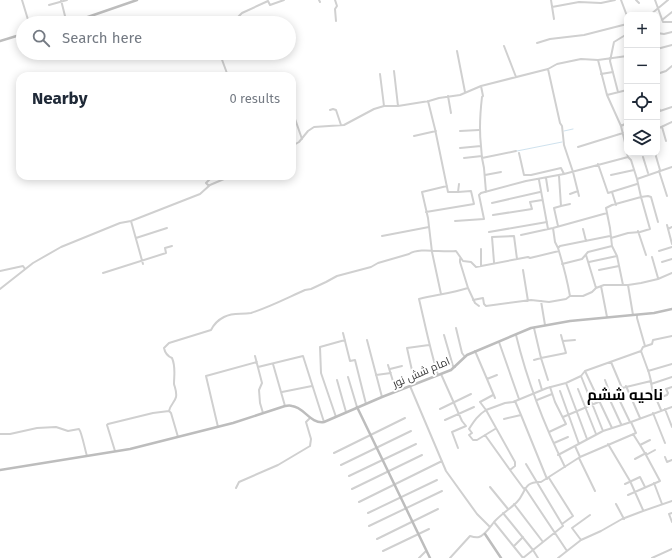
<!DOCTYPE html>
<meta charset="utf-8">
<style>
body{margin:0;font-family:"Fira Sans",Cairo,sans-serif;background:#f2f2f3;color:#1f2937}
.controls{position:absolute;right:12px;top:12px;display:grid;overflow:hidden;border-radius:8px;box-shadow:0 2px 10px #0003}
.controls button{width:36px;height:36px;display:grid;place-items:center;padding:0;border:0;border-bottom:1px solid #e0e1e3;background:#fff;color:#1f2937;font:20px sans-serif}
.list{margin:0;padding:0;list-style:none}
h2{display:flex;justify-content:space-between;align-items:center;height:52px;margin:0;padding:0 16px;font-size:17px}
h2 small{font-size:13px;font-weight:400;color:#747a83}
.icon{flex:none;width:22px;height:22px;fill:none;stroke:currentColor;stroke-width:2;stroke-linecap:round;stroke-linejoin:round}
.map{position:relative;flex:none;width:672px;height:558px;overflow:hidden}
.search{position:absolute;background:#fff;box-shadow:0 2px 10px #0003;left:16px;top:16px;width:280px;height:44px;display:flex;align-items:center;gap:10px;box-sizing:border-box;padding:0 14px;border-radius:22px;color:#747a83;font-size:15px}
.panel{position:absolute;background:#fff;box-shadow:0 2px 10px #0003;left:16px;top:72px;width:280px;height:108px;border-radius:12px}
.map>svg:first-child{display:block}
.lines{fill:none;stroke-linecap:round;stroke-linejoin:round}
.stream{stroke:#cfe2ee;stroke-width:1}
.street{stroke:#d0d0d0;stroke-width:2}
.secondary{stroke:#bdbdbd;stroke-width:2.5}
.labels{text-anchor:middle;stroke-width:4;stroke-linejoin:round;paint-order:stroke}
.street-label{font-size:11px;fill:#333;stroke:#fff}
.district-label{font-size:15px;font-weight:bold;fill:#000;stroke:#fff}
</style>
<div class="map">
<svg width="672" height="558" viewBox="0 0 672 558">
<rect width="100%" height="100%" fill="#fff"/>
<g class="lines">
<path class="stream" d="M564,131l9,-2
M517,151l45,-9"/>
<path class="street" d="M22,0l7,23
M61,0l5,20
M319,0l1,2
M335,0l2,6 -2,3 1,12
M551,0l3,19
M621,0l6,16
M636,0l3,3
M655,0l8,22h9
M49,5l18,-5
M552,7l27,-5 22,1 14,-3
M650,15l18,-15
M662,20l10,-8
M239,23l-1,-6 4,-4 26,-12 2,4 14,-5
M657,33l7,1 8,-2
M537,43l13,-4 34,-4 43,-11
M504,46l12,31
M657,49l15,-4
M457,51l8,41
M598,60l9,35 14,31 6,25
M548,69l12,54 2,3 2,19 9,27 6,24
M394,71l4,35
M380,74l4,32
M601,74l12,-2
M657,74l9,-3 6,-5
M228,76l-7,-19 11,-4
M625,90l2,6
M618,92l-8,-31 4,-19 13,-8
M607,95l20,-5
M448,96l3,17
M428,101l7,28 13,63h10
M657,103l3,8
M330,110l3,-1 3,1 5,15
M657,112l15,-5
M294,116l8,23
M621,126l6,-3
M662,127l4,14
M657,129l15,-7
M460,131l19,-1
M414,136l22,-5
M292,146l7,-4 9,-11 6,-4 30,-2 30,-16 10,-3h14l31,-5 10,-3 21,-3 21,-9 67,-17 9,-5 24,-5 17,1 29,-4
M481,146l1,12 34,-7
M578,147l45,-14
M460,148l21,-2c-2,-17 -1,-32 1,-49l1,-1 -2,-10
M519,153l5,22h7l30,-7 3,6
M627,153l1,4 3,3 6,19
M655,153l5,17
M643,157l5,16
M464,158l18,-2
M482,158l2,10 2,24
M598,164l10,29 29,-9
M659,171l8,25
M485,175l16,-3
M611,175l23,-5
M546,178l2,13
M539,180l9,49
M209,186l-3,-3 7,-7
M612,192l4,13
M570,194l8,-3
M492,203l48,-11
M561,206l9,-2
M426,212l48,-8 -3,-13 -13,1 1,-8
M493,215l39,-6 -2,-7 12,-2
M131,221l12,43
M455,221l29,-2 -5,-24 2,-2 45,-12 38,-7 64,-17
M667,225l5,19
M558,226l-4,-18 7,-2 -2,-30
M553,228l2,14 3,6
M583,229l3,12
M668,229l4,-2
M638,231l8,24
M489,232l58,-10
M521,235l32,-7 54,-15
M382,236l47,-9
M136,238l31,-10
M611,238l17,-5 12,-1 10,-3 -9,-32 7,-1 3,1 7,25
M481,249v17
M659,251l13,-4
M586,255l10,33
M652,257l6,21
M460,259v3l8,26
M494,262l-2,-25 22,-1 3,23
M589,262l28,-6
M662,262l10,-3
M562,264l20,-5 6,-7 24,-6
M523,270l5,31
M599,270l20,-4
M0,271l23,-5 2,3
M103,273l63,-20 -1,-5 7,-2
M623,285l-6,-29 -5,-10 -2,-18 -4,-20 6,-3 29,-8 -4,-18 35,-12
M628,285l5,30
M601,286l6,31
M0,289l33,-26 28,-16 59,-24 11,-2 69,-27 10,-9 21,-9
M441,294l-9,-42 -4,-34 -6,-26 25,-6
M570,296c-3,-17 -7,-32 -12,-48l2,-2 50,-10
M473,300l10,-2 1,6 2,2 45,-6 18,2 17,-3 4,-3h13l9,-4 4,-4 8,-3h24l13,-2 17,-4 14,-6
M541,301l4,24
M637,315v3l8,28
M456,328l6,25 3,4
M343,333l7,28 5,-1 11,44
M444,335l9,31 2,1
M516,335c11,45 28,90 49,132
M367,340l15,57
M563,341l12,-1
M499,342l20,57
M475,351l12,28 10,-4
M641,351l8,22 2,8
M255,356l7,27 -3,7 1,13 3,10
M534,360l7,-2 -7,-30
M611,362l11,26
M273,364l12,42
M388,365l8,26
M258,367l45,-11 21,66
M390,369l12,-3
M585,371l56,-20 2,-4 9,-3 1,-4 19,-4
M648,371l24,-7
M441,374l21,47 4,5 -14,6 6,16
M376,375l15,-2
M438,375c-8,-25 -13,-51 -19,-76 16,-4 33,-6 49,-11l7,15 4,3
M581,376l22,55
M348,377l9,30
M487,379l8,19
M337,380l9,32
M539,380l3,10
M548,380l-7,-22 25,-5 -5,-18
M605,380l6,16
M566,383l21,56
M415,384l-8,-36 22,-3
M651,384l21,-7
M410,386l36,85 31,43 13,13
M626,386l14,32
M578,389l18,45
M560,391l19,53
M282,392l30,-6
M616,393l14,29
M493,395l-13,7 6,8 19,-7 8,-1 34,-14 19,-5 15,-7 4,-5 27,57
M609,398l12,26
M656,399l11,-4 1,-2 -2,-4 6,-2
M537,400l15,-6
M440,409l31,-15
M665,409l7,18
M653,413l12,30
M521,415l26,64
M336,417l-15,-44 -1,-26 25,-7
M563,417l45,-19 14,-10 29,-7 1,8 9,21
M504,419l17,-4 -6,-14
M445,420l29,-13
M218,427l-12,-51 51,-14
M495,429l-18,11h-4l-4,-5 3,-2 -3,-4c5,-8 9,-14 17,-19l29,52v4l-5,4 14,19
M549,432l17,-8 -11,-22 -5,-15
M0,434h10l27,-6 19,-1 12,4 11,-2c3,4 6,21 8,27
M633,434l7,11 10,-5
M485,435l25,35
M178,437l-7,-24 -2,-2c1,-6 6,-9 7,-14 1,-5 -1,-9 -2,-13 0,-9 2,-17 -2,-26 -5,-2 -7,-5 -8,-10l5,-5 42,-13c3,-6 7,-10 13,-13 10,-5 17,-2 27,-4 19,-6 36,-15 54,-23l6,-1 15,-7 11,-6 34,-9 7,-4 31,-9c10,-7 34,-1 47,-3l7,10 8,1 5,5 52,-10 2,1 29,-7
M554,443l14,-6
M608,444l22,37 13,29
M640,445l6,10 9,-5
M575,446l5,11
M115,451l-8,-26 1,-1 45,-11 16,-2
M334,453l71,-35
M558,455l45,-24 28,-9
M665,457l2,5 5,-2
M579,458l16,33
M635,459l11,-6
M526,464l36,60
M341,465l70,-34
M349,476l67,-32
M654,483l8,21
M625,484l15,-7 5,10
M490,487l18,22
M236,488l3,-6 39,-17 32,-19 1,-7 -5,-17 4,-4
M525,488l42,63
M352,489l70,-34
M628,495l32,-14 -14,-26
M359,502l83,-41
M514,504l29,38
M616,504l8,15
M368,513l69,-33
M503,513l30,37 5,8
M672,513l-3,1 3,8
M494,522l29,36
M369,526l73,-35
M377,539l61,-30
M581,540l-9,-12 18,-13
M514,546l9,-9
M383,551l46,-22
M419,558l7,-7
M450,558l20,-22c3,1 6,2 9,1 6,-2 11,-10 15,-15 7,-8 16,-13 23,-20 9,-9 6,-21 24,-20l39,-25 56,-24 -5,-11 41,-15
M523,558l40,-32 -1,-2 11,-8 -24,-38
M558,558l23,-18 20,-9 21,-12 21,-8 29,-10
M652,558l20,-9"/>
<path class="secondary" d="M57,23l10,-3 15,-1 55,-19
M0,41l23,-7
M357,407l73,151
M0,470l130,-21 103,-26 52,-17c2,0 4,-1 7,0 12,1 18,18 32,16l58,-25 69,-27 16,-15 64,-27 39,-7 84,-8 18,-4
M485,534l16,24"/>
</g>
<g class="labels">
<g class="street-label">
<text transform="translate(421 372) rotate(-23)" y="4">امام شش نور</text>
</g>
<g class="district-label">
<text x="625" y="400">ناحیه ششم</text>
</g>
</g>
</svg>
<div class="controls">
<button>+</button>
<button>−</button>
<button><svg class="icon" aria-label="locate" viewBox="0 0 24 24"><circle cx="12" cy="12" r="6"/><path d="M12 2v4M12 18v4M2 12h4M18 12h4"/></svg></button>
<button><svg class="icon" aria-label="layers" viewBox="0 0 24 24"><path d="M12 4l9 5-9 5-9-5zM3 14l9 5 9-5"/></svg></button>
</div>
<div class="search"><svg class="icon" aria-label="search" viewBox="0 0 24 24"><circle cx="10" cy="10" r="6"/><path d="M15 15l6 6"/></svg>Search here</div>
<section class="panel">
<h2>Nearby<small>0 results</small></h2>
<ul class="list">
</ul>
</section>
</div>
